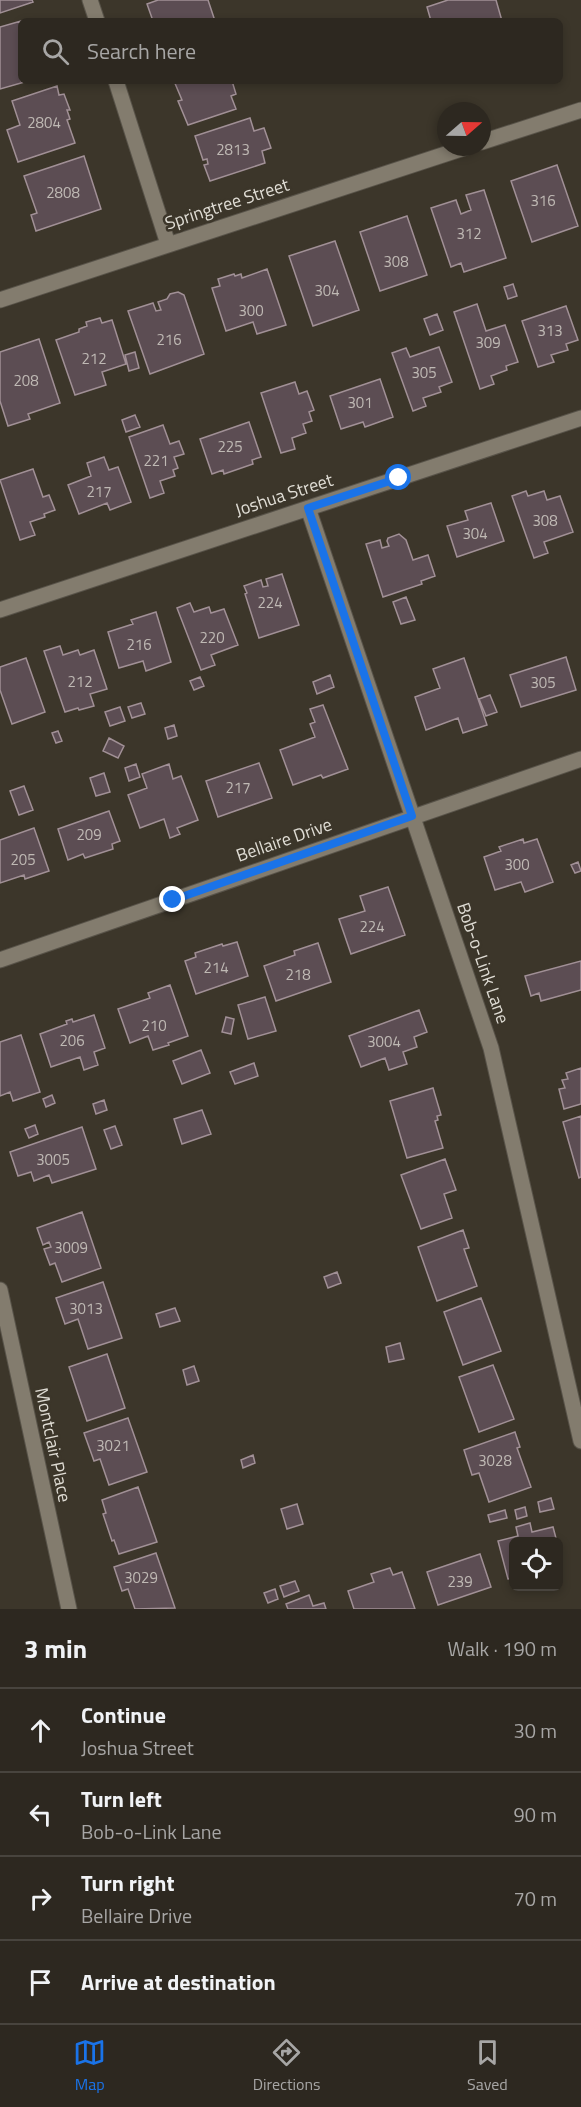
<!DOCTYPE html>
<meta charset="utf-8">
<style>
body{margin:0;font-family:"Titillium Web",sans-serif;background:#353029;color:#f1f3f6}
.controls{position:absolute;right:18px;bottom:18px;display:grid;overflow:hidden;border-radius:9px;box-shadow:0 3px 9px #0003}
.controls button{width:54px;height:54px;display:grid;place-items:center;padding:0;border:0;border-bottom:2px solid #48443e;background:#2d2820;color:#f1f3f6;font:30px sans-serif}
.compass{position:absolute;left:437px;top:102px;width:54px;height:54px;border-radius:50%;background:#2d2820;box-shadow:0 3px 9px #0003;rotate:70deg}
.stop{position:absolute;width:18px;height:18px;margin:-14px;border:4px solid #1a73e8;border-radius:50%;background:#fff}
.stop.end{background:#1a73e8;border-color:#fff;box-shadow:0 2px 6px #0008}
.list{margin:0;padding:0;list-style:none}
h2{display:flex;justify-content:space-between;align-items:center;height:78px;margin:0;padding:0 24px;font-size:26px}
h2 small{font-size:20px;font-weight:400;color:#a7a6a5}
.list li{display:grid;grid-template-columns:39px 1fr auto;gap:18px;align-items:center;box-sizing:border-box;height:84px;padding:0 24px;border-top:2px solid #48443e}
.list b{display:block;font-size:22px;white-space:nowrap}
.list p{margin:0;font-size:20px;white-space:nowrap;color:#a7a6a5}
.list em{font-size:20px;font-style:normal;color:#a7a6a5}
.icon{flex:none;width:33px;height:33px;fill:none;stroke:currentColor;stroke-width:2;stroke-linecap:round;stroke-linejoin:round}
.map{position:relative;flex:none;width:581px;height:1609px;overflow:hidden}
.search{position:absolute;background:#2d2820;box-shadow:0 3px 9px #0003;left:18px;right:18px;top:18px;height:66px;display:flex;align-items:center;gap:15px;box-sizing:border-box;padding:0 21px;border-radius:9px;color:#a7a6a5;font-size:22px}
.sheet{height:414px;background:#2d2820}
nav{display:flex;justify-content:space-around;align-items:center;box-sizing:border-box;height:84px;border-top:2px solid #48443e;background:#2d2820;font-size:16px;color:#a7a6a5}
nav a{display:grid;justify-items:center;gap:3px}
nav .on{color:#1a73e8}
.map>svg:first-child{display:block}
.building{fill:#5c4d53;stroke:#a19096;stroke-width:1.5}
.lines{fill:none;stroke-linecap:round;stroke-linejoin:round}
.minor-casing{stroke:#585349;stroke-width:17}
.minor{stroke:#837c6e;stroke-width:15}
.route{stroke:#1a73e8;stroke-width:8}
.labels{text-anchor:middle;stroke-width:5;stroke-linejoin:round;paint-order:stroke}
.number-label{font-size:15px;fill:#bfb9b4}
.street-label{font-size:18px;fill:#e0ddd5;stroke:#3c362a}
</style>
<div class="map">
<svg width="581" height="1609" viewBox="0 0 581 1609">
<rect width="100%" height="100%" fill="#3c362a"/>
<path class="building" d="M0,0h32l1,2 -33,11z
M158,0h50l7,21h-62l-6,-17z
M448,0h48l6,21h-71l-4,-14z
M21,21v60h7l-28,8v-62z
M174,81h58l4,13 -5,2 5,13 -48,16 -10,-24 4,-1z
M57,86l2,9 5,-1 6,16h-3l3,9 -3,1 8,23 -57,19 -11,-32 13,-5 -8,-24z
M250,118l4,13 10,-3 7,20 -9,3 3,12 -55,18 -6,-16 4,-1 -1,-5 -4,1 -8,-24z
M84,156l17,53 -65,22 -5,-16 6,-2 -13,-37z
M557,165l21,61 -46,16 -21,-61z
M484,190l22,68 -42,14 -3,-9 -10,4 -20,-59 25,-8 5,14 10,-4 -5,-15z
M407,216l20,59 -47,16 -20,-59z
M335,241l24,69 -46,16 -24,-70z
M267,269l19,56 -29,9 -4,-12 -27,9 -14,-43 8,-2 -2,-7 16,-5 1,2 6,-2 1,4z
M513,284l4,12 -9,3 -4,-12z
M178,292l6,3 20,59 -54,20 -22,-63 25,-8 3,8 5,-1 -3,-8 9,-3 3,-5z
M477,304l9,27 19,-6 13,37 -12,4 1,4 -16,6 3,8 -14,5 -26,-77z
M566,306l12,34 -12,4 2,6 -17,5 3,7 -16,5 -16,-46z
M437,314l6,16 -13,5 -6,-16z
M100,318l2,5 10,-3 14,44 -24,8 4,13 -31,10 -19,-55 23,-8v-3l8,-3 -1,-4z
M39,339l21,64 -32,11 2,5 -22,7 -8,-25v-49z
M439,347l13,35 -13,5 2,5 -18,6 3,8 -13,5 -21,-58 14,-5 4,9z
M135,352l4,16 -10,3 -4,-16z
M380,379l13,38 -28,10 -2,-5 -22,7 -11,-33z
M295,382l4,12 8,-3 7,19 -5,2 3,9 -9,3 3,9 -14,5 3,11 -14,4 -20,-60z
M135,415l5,12 -14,5 -4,-12z
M249,422l12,35 -9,3 1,4 -29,10 -1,-4 -11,4 -12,-35z
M163,425l7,19 9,-3 5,13 -10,3 4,11 -5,2 2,6 -15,5 4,12 -14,5 -21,-61z
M104,457l5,13 9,-3 13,35 -21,8 -3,-7 -28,11 -11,-29 23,-9 -4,-13z
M33,469l10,28 6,-2 6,15 -11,4 1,3 -15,5 5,13 -15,5 -20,-60z
M526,491l2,5 16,-5 3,9 13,-4 13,36 -29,10 4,11 -14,5 -22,-62z
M491,503l13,38 -47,16 -10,-31 21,-6 -3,-9z
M399,534l7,6 7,20 15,-5 7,21 -14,5 1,3 -39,13 -17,-53 14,-4 2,8 7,-2 -2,-5 1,-3z
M282,574l17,51 -40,13 -14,-44 2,-1 -3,-7 17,-6 2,7 5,-1 -2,-7z
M406,597l9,23 -14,4 -8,-22z
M190,603l4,9 15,-5 2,6 13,-4 14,36 -27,10 4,10 -14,5 -24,-62z
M156,612l15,50 -25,9 -3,-10 -24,7 -11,-36 25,-8 -2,-4z
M60,646l3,9 15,-5 2,5 14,-5 13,39 -17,5 4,12 -15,4 -1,-2 -13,4 -21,-61z
M566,657l10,33 -55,17 -11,-32z
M26,658l19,54 -33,12 -12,-34v-23z
M464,658l23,67 -24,8 -5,-15 -32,12 -11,-33 25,-9 -7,-19z
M330,675l4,12 -17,7 -4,-12z
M200,677l4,9 -10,4 -4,-9z
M490,695l7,17 -11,4 -7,-17z
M141,703l4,11 -13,4 -4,-11z
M323,705l25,64 -25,9 -2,-3 -28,10 -13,-35 35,-13 -5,-13 5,-2 -5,-13z
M120,707l5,14 -15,5 -5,-14z
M174,725l3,11 -9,3 -3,-11z
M58,731l4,10 -6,2 -4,-10z
M109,738l15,8 -6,12 -15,-7z
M259,763l13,35 -54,19 -12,-36z
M136,764l4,13 -11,4 -4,-13z
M169,764l4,15 8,-3 17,44 -21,8 3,6 -10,4 -6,-19 -24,9 -12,-33 19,-7 -5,-14z
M104,773l6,19 -14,4 -6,-18z
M24,786l9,24 -14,5 -9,-24z
M109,811l11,30 -8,3 1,5 -28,9 -2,-4 -15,6 -10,-31z
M34,828l15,43 -24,8 -1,-4 -24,8v-43z
M523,839l1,4 13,-4 16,43 -28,10 -4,-10 -26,8 -11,-33 17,-6 -2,-4z
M578,862l3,9 -6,2 -4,-8z
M388,887l17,48 -54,19 -12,-35 26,-8 -5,-15z
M237,942l11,34 -52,18 -11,-33 11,-4 -1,-4 27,-9 1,2z
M318,943l13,39 -55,19 -12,-35 31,-11 -1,-4z
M581,961v29l-40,11 -2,-8 -8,3 -6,-20z
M170,985l18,51 -20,7 1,2 -16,5 -5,-14 -18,7 -12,-34 32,-11 -2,-5z
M265,997l11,34 -28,8 -10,-34z
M419,1010l8,22 -13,5 3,10 -14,5 4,12 -18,6 -4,-12 -24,9 -12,-31z
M94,1015l11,33 -11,4 4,13 -14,5 -4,-13 -29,10 -11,-33 27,-10 -1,-3 6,-2 1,3z
M226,1017l8,2 -3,15 -9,-2z
M21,1035l19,57 -27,9 -3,-9 -10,4v-54z
M201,1050l9,23 -28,11 -9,-23z
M254,1063l4,13 -23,8 -5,-12z
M581,1068v36l-17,5 -5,-20 6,-1 -3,-8 6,-1 -2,-6z
M433,1088l8,27 -4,1 1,4 -3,1 8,27 -36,10 -17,-57z
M52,1095l3,8 -9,4 -3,-8z
M104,1100l3,10 -11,4 -3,-10z
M202,1110l9,24 -29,10 -8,-25z
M581,1116v61l-2,1 -16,-56z
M35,1125l3,9 -9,4 -4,-9z
M115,1126l7,19 -11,4 -7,-19z
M82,1127l14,42 -44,14 -3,-8 -15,6 -3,-9 -13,4 -8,-24z
M445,1159l11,31 -12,4 8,24 -31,11 -20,-54z
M82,1212l19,56 -39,14 -7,-19 -5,2 -6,-16 7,-2 -2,-5 -6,3 -6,-17z
M463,1230l6,18 -5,1 13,37 -40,15 -19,-54z
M337,1272l4,11 -13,5 -4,-11z
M103,1282l19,56 -34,11 -10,-30 -13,5 -9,-26z
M481,1298l20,53 -38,14 -19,-53z
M175,1308l5,13 -20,6 -4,-13z
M400,1343l4,16 -15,3 -3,-15z
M107,1354l18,54 -38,13 -18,-54z
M493,1365l21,54 -35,13 -20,-55z
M194,1366l5,15 -12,4 -4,-15z
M128,1418l19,54 -38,13 -9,-26 -6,2 -10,-28z
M515,1432l5,15 -3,1 14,39 -42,15 -10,-29 -7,2 -8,-25z
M253,1455l2,8 -12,5 -2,-8z
M138,1487l19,55 -38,12 -5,-14 -2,1 -9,-27 3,-1 -4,-13z
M551,1498l3,11 -14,3 -2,-10z
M297,1504l6,20 -16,5 -6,-20z
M525,1507l2,9 -10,3 -2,-9z
M505,1510l2,8 -17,4 -2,-7z
M530,1523l2,9 21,-5 4,15h-43v36l-6,1 -10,-38 20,-5 -2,-9z
M156,1553l19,55 -40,1 -7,-20 -6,2 -8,-24z
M480,1554l11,33 -53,18 -11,-33z
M390,1568l3,7 9,-3 13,37h-61l-6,-18 26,-9 -3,-8z
M295,1581l4,10 -15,6 -4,-11z
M275,1589l3,10 -10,4 -4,-10z
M309,1595l4,11 11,-3 2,6h-38l-2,-5z"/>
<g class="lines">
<g class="minor-casing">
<path id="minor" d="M90,0l7,21
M116,81l52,163
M482,142l99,-32
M0,300l467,-153
M308,508l183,540 90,393
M0,610l581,-192
M0,960l581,-201
M0,1290l69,319"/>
</g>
<use href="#minor" class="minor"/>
</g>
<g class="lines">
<path class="route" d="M173,900l239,-84 -104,-308 91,-30"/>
</g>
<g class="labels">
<g class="number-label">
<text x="44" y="128">2804</text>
<text x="233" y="155">2813</text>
<text x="63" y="198">2808</text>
<text x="543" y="206">316</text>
<text x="469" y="239">312</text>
<text x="396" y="267">308</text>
<text x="327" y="296">304</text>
<text x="251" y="316">300</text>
<text x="550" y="336">313</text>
<text x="169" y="345">216</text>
<text x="488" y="348">309</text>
<text x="94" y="364">212</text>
<text x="424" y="378">305</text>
<text x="26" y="386">208</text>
<text x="360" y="408">301</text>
<text x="230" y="452">225</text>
<text x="156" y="466">221</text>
<text x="99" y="497">217</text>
<text x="545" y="526">308</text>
<text x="475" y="539">304</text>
<text x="270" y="608">224</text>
<text x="212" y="643">220</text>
<text x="139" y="650">216</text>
<text x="80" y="687">212</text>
<text x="543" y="688">305</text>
<text x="238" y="793">217</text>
<text x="89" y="840">209</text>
<text x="23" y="865">205</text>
<text x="517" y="870">300</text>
<text x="372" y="932">224</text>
<text x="216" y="973">214</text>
<text x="298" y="980">218</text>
<text x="154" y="1031">210</text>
<text x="72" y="1046">206</text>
<text x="384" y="1047">3004</text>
<text x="53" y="1165">3005</text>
<text x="71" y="1253">3009</text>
<text x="86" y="1314">3013</text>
<text x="113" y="1451">3021</text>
<text x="495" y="1466">3028</text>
<text x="141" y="1583">3029</text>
<text x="460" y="1587">239</text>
</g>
<g class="street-label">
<text transform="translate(227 204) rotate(-18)" y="6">Springtree Street</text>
<text transform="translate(284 495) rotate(-18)" y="6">Joshua Street</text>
<text transform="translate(284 840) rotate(-19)" y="6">Bellaire Drive</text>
<text transform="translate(483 963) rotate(71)" y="6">Bob-o-Link Lane</text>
<text transform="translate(53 1445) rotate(78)" y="6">Montclair Place</text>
</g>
</g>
</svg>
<div class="controls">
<button><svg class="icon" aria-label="locate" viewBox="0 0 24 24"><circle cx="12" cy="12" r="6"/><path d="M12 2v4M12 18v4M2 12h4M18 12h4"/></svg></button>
</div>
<svg class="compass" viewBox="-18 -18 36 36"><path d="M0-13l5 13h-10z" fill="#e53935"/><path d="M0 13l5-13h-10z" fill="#a7a6a5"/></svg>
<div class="stop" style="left:399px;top:478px"></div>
<div class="stop end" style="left:173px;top:900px"></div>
<div class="search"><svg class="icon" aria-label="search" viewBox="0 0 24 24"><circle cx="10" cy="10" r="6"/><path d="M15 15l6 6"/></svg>Search here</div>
</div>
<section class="sheet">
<h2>3 min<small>Walk · 190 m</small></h2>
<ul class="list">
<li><svg class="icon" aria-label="ahead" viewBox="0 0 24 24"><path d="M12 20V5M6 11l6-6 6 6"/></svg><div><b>Continue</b><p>Joshua Street</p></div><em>30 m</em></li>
<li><svg class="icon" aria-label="left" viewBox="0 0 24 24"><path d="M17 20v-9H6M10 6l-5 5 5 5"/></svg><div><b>Turn left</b><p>Bob-o-Link Lane</p></div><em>90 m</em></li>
<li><svg class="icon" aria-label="right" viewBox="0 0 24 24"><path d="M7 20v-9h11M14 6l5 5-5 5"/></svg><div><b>Turn right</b><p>Bellaire Drive</p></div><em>70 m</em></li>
<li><svg class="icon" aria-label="arrive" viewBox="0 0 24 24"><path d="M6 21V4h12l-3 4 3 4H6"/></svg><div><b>Arrive at destination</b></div></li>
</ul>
</section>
<nav>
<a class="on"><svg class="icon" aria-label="map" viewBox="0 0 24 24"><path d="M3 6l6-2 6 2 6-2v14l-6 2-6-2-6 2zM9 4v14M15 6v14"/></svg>Map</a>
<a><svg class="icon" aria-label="directions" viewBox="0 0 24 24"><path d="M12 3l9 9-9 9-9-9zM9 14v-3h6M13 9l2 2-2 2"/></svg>Directions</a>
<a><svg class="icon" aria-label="saved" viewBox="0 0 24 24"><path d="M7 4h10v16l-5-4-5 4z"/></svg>Saved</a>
</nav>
